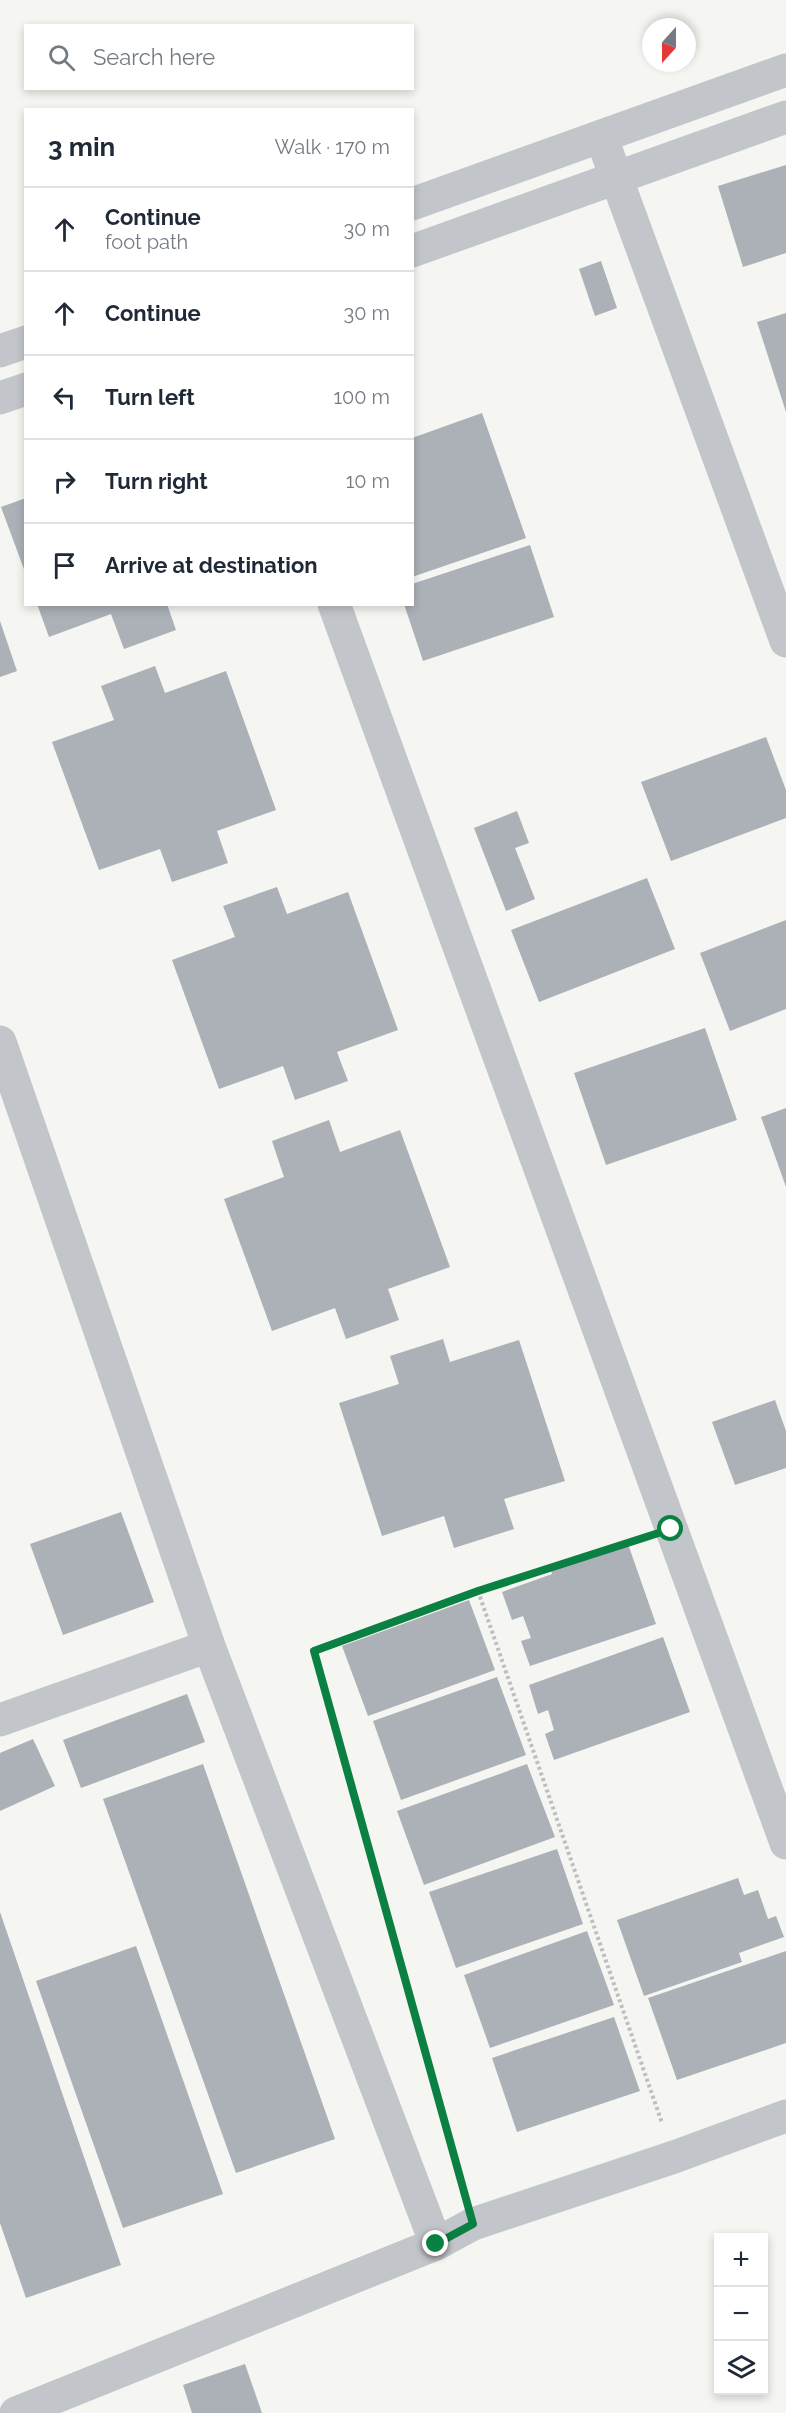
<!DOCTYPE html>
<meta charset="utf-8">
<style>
body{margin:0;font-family:Raleway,sans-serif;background:#f2f2f3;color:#1f2937}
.controls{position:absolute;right:18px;bottom:18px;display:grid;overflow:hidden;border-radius:0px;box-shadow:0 3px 9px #0003}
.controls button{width:54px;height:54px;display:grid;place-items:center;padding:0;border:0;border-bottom:2px solid #e0e1e3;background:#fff;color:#1f2937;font:30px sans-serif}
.compass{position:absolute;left:642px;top:18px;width:54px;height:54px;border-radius:50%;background:#fff;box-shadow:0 3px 9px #0003;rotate:201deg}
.stop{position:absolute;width:18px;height:18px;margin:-14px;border:4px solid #0b8043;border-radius:50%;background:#fff}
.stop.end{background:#0b8043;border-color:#fff;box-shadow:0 2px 6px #0008}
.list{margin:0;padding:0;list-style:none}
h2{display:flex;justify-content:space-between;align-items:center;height:78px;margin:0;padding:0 24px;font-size:26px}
h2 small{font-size:20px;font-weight:400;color:#747a83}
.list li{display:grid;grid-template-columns:39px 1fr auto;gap:18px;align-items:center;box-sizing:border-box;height:84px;padding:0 24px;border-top:2px solid #e0e1e3}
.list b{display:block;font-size:22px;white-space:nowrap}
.list p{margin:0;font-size:20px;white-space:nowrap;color:#747a83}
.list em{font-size:20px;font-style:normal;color:#747a83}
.icon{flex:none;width:33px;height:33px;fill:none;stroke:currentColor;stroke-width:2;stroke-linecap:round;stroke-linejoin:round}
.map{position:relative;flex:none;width:786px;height:2413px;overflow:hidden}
.search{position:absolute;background:#fff;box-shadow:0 3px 9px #0003;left:24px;top:24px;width:390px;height:66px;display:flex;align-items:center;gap:15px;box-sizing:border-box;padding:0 21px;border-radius:0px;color:#747a83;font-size:22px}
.panel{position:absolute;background:#fff;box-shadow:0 3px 9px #0003;left:24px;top:108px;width:390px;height:498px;border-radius:0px}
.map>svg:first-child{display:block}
.building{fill:#abb1b7}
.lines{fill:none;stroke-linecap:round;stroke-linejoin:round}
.path{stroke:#bcbec0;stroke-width:4;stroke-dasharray:3 3;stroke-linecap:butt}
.minor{stroke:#c2c5c9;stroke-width:33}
.route{stroke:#0b8043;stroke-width:8}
</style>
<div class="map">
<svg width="786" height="2413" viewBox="0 0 786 2413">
<rect width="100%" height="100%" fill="#f5f5f1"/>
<path class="building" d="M786,165v88l-43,14 -25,-81z
M601,261l16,47 -22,8 -16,-47z
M786,313v99l-29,-90z
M482,413l44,125 -114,39v-139z
M26,498v74h-1l-24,-65z
M530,545l24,72 -131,44 -19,-57h8v-20z
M37,604h130l9,26 -52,19 -13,-35 -62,23z
M0,621l17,50 -17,6z
M155,666l10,27 61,-22 50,139 -59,21 11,32 -56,19 -12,-33 -61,21 -47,-128 62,-22 -13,-34z
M766,737l20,53v28l-115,43 -30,-79z
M517,811l12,32 -14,5 20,51 -29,12 -32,-83z
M647,878l28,71 -136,53 -28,-72z
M277,887l10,27 61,-22 50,138 -61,22 11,29 -53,19 -12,-34 -64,23 -47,-129 63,-23 -12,-31z
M786,920v89l-56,22 -30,-78z
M705,1028l32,92 -131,45 -32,-92z
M786,1108v79l-25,-70z
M329,1120l11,32 60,-22 50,137 -62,22 11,31 -53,19 -11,-31 -63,23 -48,-132 60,-22 -12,-36z
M443,1339l7,23 69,-22 46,141 -61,18 10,30 -60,19 -10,-32 -62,20 -43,-133 60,-19 -9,-28z
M775,1400l11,31v37l-51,17 -23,-63z
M121,1512l33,90 -91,33 -33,-91z
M628,1544l28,80 -126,42 -9,-25 10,-3 -8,-22 -11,4 -10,-28 50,-18 -1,-4z
M469,1600l26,70 -127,46 -26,-70z
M663,1637l27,75 -136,48 -9,-26 9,-4 -6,-20 -10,4 -9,-29z
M497,1677l29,78 -125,45 -28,-79z
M187,1694l18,48 -124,46 -18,-48z
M33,1739l22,47 -55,25v-58z
M203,1764l132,375 -99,34 -133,-374z
M527,1764l28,73 -131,48 -27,-74z
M557,1849l26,75 -127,44 -27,-76z
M738,1878l6,17 14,-5 10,29 8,-3 8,21 -45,16 3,9 -98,34 -27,-76z
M0,1912l121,353 -95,33 -26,-75z
M587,1931l27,74 -124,43 -26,-73z
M136,1946l87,248 -100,34 -87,-247z
M786,1951v92l-109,37 -29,-82z
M614,2017l26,74 -123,41 -25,-74z
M245,2364l17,49h-70l-9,-28z"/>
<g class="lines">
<path class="path" d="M478,1591l157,-50
M463,2188l-149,-537 164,-60 184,532"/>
<path class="minor" d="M601,136l185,505
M412,204l374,-134
M412,251l374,-134
M0,351l26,-9
M0,398l26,-9
M334,604l452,1239
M0,1042l209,604 227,598
M0,1720l209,-74
M16,2413l420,-169 37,-20 201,-67 112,-41"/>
</g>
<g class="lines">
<path class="route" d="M436,2244l37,-20 -159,-573 164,-60 193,-62"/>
</g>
</svg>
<div class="controls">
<button>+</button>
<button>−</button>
<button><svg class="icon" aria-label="layers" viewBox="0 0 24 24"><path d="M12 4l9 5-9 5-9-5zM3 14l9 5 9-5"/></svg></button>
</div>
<svg class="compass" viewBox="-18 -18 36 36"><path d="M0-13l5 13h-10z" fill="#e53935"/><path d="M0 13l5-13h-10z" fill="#747a83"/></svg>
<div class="stop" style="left:671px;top:1529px"></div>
<div class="stop end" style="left:436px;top:2244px"></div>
<div class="search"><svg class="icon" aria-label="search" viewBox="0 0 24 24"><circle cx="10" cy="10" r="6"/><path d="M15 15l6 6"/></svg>Search here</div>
<section class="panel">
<h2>3 min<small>Walk · 170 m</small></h2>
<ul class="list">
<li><svg class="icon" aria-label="ahead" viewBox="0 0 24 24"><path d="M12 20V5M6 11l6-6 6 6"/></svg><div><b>Continue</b><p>foot path</p></div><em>30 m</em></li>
<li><svg class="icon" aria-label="ahead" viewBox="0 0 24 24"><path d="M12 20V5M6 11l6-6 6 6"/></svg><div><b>Continue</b></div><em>30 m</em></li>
<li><svg class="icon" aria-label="left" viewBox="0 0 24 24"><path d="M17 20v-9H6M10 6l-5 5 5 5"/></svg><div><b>Turn left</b></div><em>100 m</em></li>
<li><svg class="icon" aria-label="right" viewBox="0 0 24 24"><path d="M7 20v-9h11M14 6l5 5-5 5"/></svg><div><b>Turn right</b></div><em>10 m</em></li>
<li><svg class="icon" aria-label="arrive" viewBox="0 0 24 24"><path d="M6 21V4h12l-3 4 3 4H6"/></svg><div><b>Arrive at destination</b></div></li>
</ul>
</section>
</div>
